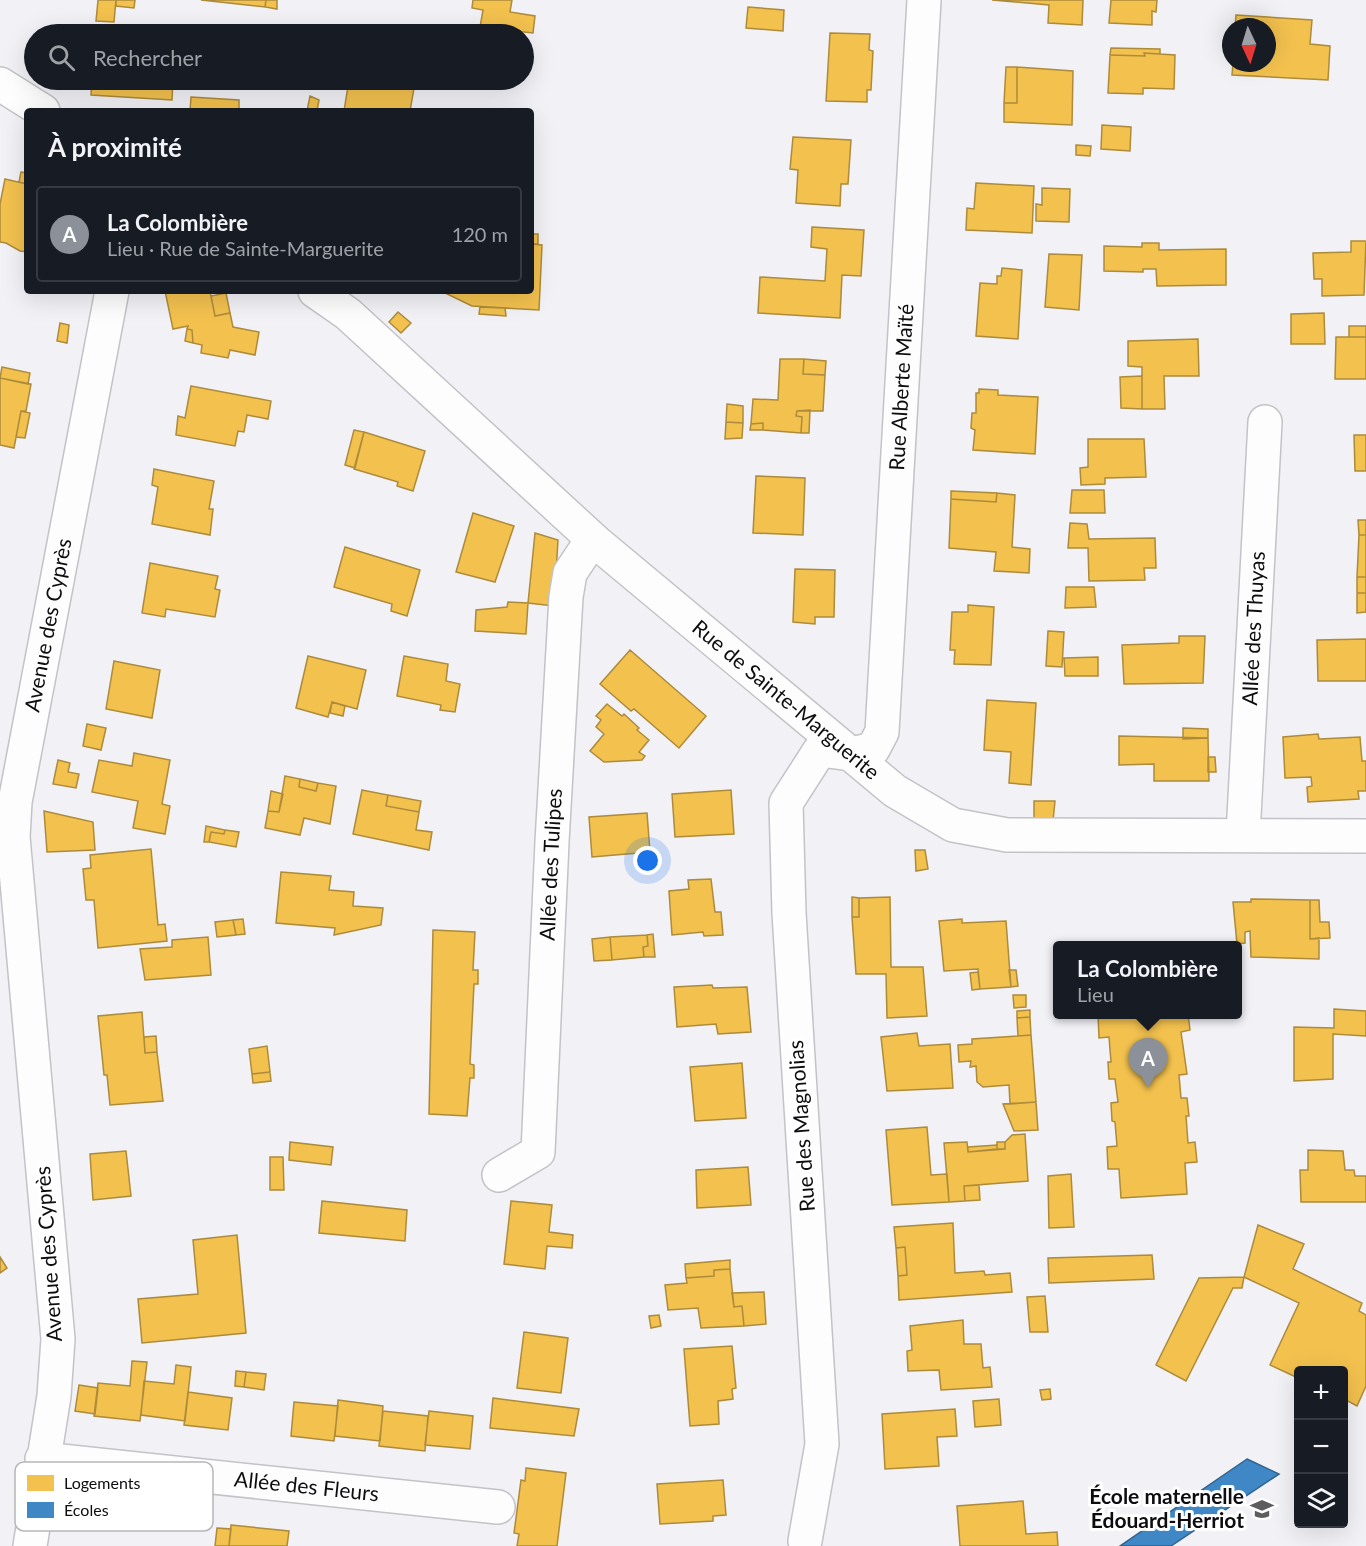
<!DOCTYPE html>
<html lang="fr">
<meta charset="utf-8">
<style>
body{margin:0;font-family:Lato,sans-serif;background:#20242c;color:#f1f3f6}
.controls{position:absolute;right:18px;bottom:18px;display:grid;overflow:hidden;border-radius:6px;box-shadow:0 6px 24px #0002}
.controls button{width:54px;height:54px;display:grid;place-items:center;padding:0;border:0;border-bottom:2px solid #363941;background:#171b24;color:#f1f3f6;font:30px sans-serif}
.compass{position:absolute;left:1222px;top:18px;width:54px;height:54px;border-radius:50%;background:#171b24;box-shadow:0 6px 24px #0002;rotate:176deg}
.you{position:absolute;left:648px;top:861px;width:21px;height:21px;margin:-15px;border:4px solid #fff;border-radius:50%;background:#1a73e8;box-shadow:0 0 0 9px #1a73e833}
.badge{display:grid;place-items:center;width:39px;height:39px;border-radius:50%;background:#8c9099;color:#fff;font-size:20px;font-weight:700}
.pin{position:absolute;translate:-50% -50px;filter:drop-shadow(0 2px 3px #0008)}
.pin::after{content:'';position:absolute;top:32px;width:21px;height:18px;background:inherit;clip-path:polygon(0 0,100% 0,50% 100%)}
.popup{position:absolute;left:1053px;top:941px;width:189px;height:78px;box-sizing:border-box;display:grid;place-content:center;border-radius:6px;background:#171b24;filter:drop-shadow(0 2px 4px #0005);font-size:20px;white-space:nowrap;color:#9ea1a6}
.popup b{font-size:22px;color:#f1f3f6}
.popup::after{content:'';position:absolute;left:50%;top:100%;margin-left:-12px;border:12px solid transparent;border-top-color:#171b24}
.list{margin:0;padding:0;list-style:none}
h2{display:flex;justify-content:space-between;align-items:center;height:78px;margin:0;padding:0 24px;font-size:26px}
h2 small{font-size:20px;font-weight:400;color:#9ea1a6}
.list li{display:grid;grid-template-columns:39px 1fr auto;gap:18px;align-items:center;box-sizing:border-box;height:96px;margin:0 12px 12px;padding:0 12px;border:2px solid #363941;border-radius:6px}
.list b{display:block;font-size:22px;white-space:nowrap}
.list p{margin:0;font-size:20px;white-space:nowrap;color:#9ea1a6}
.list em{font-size:20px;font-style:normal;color:#9ea1a6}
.icon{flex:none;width:33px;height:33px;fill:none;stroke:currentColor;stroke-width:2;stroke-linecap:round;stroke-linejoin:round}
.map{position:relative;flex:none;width:1366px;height:1546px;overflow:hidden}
.search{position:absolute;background:#171b24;box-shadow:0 6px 24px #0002;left:24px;top:24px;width:510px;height:66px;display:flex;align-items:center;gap:15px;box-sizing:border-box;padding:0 21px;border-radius:33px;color:#9ea1a6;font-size:22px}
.panel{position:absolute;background:#171b24;box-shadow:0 6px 24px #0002;left:24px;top:108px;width:510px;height:186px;border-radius:6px}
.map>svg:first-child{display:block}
.homes{fill:#f2c14e;stroke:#ad8b3b;stroke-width:1.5}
.schools{fill:#3f88c5;stroke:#30638f;stroke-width:1.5}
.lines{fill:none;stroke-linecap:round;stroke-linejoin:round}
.street-casing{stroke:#c3c3c7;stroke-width:36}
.street{stroke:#fdfdfe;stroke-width:33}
.labels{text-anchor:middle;stroke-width:6;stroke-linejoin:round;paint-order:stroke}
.street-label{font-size:21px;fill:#0d0d10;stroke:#fff}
.poi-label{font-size:21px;font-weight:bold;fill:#0d0d10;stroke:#fff;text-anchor:end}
.key{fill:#fff;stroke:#b6b6b7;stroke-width:1.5}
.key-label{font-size:16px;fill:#0d0d10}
</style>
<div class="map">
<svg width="1366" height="1546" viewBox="0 0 1366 1546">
<rect width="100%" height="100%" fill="#f1f1f6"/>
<path class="homes" d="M98,0h18l-2,22 -18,-1z
M116,0h19l-1,8 -18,-2z
M201,0h65l-1,7z
M266,0h11v9l-12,-2z
M473,0h39l-2,12 25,4 -2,17 -53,-6 3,-17 -11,-2z
M992,0h91l-1,25 -34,-2 1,-18z
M1111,0h46l-1,12 -4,-1v14l-43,-2z
M748,7l36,3 -1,21 -37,-3z
M1236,15l76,5 -2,24 20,2 -2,34 -96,-5 1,-12h34v-36h-32z
M830,33l40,1 -1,16 4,1 -2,39h-4v12l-41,-1z
M1111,48l49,1v5l-16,-1 1,3 -35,-1z
M1144,53l31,2 -1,34 -31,-1v6l-35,-1 2,-38 35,1z
M1006,67h11v36h-13z
M1017,67l56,4 -1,54 -68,-3v-19h13z
M92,80h81l-1,20 -81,-5z
M349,80h42l24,3 -5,28h-66z
M310,96l9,4 -2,11h-10z
M191,97l48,3v11h-49z
M1102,125l29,2 -1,24 -29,-2z
M793,137l58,3 -3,44h-7l-1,22 -44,-3 2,-33 -8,-1z
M1076,145l15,1 -1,10 -14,-1z
M21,172l6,1v11l-8,-2z
M5,179l22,5v68l-7,-1 -14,-8 -6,-1v-38z
M976,183l58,3 -2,47 -66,-3 1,-22 7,1z
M1042,188l28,1 -1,33 -33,-1v-17l6,1z
M812,227l52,3 -3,46 -19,-1 -2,43 -82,-5 2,-36 65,4 2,-32 -16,-2z
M531,234h7v10h-7z
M1351,241h15l-2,54 -42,1v-17h-8l-1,-26 38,-1z
M1142,243h17v7l67,-1v36l-69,1 -1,-17h-13v3l-39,-1v-25l38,1z
M531,244l11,1 -3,65 -67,-4 -31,-15h90z
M1049,254l33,1 -3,55 -34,-3z
M1002,268l20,2 -4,69 -42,-3 4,-53 17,1v-8h4z
M165,291h45l5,25 15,-3 3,14 26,5 -4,23 -25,-5 -2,8 -27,-5 1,-8 -9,-2 -1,-13 -5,-1 1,-3 -15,3z
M226,293l4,20 -15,3 -4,-20z
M480,307l25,1 1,8 -27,-2z
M398,312l13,11 -10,10 -12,-11z
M1324,313l1,31h-34v-30z
M60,323l9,2 -2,18 -10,-2z
M1349,326h17v11h-17z
M187,329l5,1 1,13 -8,-2z
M1336,337h30v42h-31z
M1198,339l1,37h-35l1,33h-23v-42l-14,-1v-25z
M780,359h24l-1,15 22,1 -2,36h-26l-1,5 6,1 -1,16 -38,-3v-7l-12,1 2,-25 25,1z
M804,359l22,2 -1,14 -22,-1z
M2,367l28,6 -2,11 -28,-6z
M1142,376v33l-21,-1 -1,-31z
M0,378l31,6 -5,27h-5l-7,37 -14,-3z
M191,386l80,15 -3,18 -21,-4 -3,17 -6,-1 -3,15 -59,-11 2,-19 7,2z
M979,389l19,1v5l40,2 -3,57 -62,-4 2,-20 -4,-2 1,-15h4v-20h3z
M727,404l16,2v17l-17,-1z
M810,410l-1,23h-8l1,-16 -6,-1 1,-5z
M21,411l9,2 -5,25 -9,-1z
M726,422l17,1 -1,15 -17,1z
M763,423v7h-13l1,-6z
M354,430l10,2 -9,36 -10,-3z
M364,432l61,19 -12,40 -16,-5 1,-4 -44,-13z
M1354,435h12v36h-11z
M1088,439h56l2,38 -41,1v6l-24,1 -1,-17 8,-1z
M154,469l60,12 -5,28h4l-3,26 -58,-11 6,-37 -6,-2z
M756,476l49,2 -2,57 -50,-2z
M1072,490h32l1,23h-35z
M951,491l46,2 -1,9 -45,-3z
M997,493l18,2 -3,52 18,2 -1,24 -35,-2 2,-19 -47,-4 2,-49 45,3z
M473,513l41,13 -19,56 -39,-10z
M1358,520h8v15h-7z
M1070,523l17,1 2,15 66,-1 1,30h-12l1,12 -56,1 -1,-33h-20z
M535,533l23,7 -4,66 -26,-3z
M1359,535h7v42h-9z
M345,547l75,23 -13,46 -16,-5 1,-7 -58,-17z
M150,563l68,13 -3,13 5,1 -5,27 -49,-8 -1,8 -23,-4z
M795,569l40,1 -1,47h-19v7l-22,-2z
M1357,577h9v16h-9z
M1066,587h28l2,20 -31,1z
M1357,593h9v19l-9,1z
M508,602l20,1 -2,31 -51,-3 1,-21 31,-3z
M968,605l26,2 -3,58 -37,-1 1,-14h-5l2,-38h16z
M1048,631l16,1 -2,35 -16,-1z
M1179,636h26l-2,47 -79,1 -2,-39 57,-2z
M1366,639v42h-48l-1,-41z
M630,650l76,66 -27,32 -45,-39 -3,2 -31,-27z
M308,656l58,14 -9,39 -25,-7 -4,15 -32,-9z
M404,656l44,8 -2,17 14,3 -5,28 -15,-2 1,-5 -44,-9z
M1098,657v19h-33l-1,-18z
M114,661l46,9 -8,48 -46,-9z
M987,700l49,3 -5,82 -22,-2 2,-31 -27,-2z
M332,702l13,4 -2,10 -13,-3z
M607,704l15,12 2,-2 15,14 -2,2 12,10 -10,12 6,4 -3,4 -38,2 -14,-11 14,-17 -8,-7 5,-7 -5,-4z
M87,724l19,4 -5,22 -18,-4z
M1183,728l25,1v9l-25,1z
M1318,734l1,5 41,-2 2,24h4v30h-8l1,8 -51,3 -1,-15 5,-1 -1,-9 -26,1 -2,-41z
M1119,736l89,2 1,43h-55v-17l-35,1z
M134,753l36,7 -8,44 8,2 -5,28 -32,-6 5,-27 -46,-9 7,-32 33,6z
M1208,757h7l1,15h-8z
M58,760l12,3 -2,9 11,2 -3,14 -23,-4z
M285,776l15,3 -1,8 17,4 2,-8 18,3 -6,38 -26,-6 -4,17 -35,-7 3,-17 11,1z
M300,779l18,4 -2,8 -17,-4z
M362,790l26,5 -2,11 33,6 -3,18 16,2 -3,18 -76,-16z
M731,790l3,44 -59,3 -3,-43z
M271,791l12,3 -4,18 -11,-1z
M388,795l33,6 -2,11 -33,-6z
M1034,801h21l-2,20 -19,-3z
M44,811l49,11 2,28 -48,2z
M647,813l3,39 -58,5 -3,-40z
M206,826l19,4 -1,4 -13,-2 -2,10h-5z
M225,830l14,2 -3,15 -27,-5 2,-10 13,2z
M151,849l7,76 7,-1 2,17 -69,7 -4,-48h-8l-3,-31 8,-1 -1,-13z
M915,850h10l3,19 -12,2z
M281,872l50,4 -2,14 25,2 -1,14 30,2 -2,17 -47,10 1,-7 -59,-5z
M711,879l4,33h6l2,23 -19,1 -1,-4 -31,3 -3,-44 20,-2 -1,-9z
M852,897l7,1v19h-7z
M890,897l1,70h32l4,49 -40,2 -1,-44h-30l-4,-57h7v-19z
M1251,899l59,1v39l9,-1v21l-68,-2 -1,-26 -5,1v11l-8,1 -4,-42h18z
M1310,900h9l1,22h9l1,16 -20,1z
M243,919l2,15 -9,1 -3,-15z
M962,919v4l44,-2 5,66 -31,2 -2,-20 -34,2 -5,-50z
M233,920l3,15 -19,2 -2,-15z
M433,930l42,2 -2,38h5v14h-4l-4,80 4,1v13h-4l-3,38 -38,-2z
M653,934l2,23h-11l-1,-10 5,-1 -1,-11z
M647,935l1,11 -5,1 1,10 -32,3 -2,-23z
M208,937l3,38 -66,5 -5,-31 32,-2v-7z
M610,937l2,23 -18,1 -2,-22z
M1009,970h7l2,16 -7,1z
M978,972l2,17 -8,1 -2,-17z
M712,985l1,3 34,-1 4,45 -33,2 -2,-10 -39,3 -3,-40z
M1013,995h13v12l-12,1z
M1334,1009l32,2v25l-33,-2v45l-39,2v-54l40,1z
M1030,1010v7l-13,1v-7z
M142,1012l3,41 12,-1 6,49 -53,4 -3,-30h-3l-6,-59z
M1098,1014h90l2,16 -9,2 6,42 -8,1 2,23h6l2,18h-3l2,27 7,-1 2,20 -12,1 2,31 -66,4 -2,-29h-11l-1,-22 10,-1 -2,-24 -3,-1 -1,-18 7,-1 -3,-23h-6l-1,-17h3l-2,-25 -10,1z
M1030,1017l1,18 -13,1 -1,-18z
M917,1033l2,13 31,-2 3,44 -66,3 -6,-54z
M1031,1035l5,67 -26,2 -1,-19 -26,2 -6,-5 -1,-16 -6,1 1,-6 -12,1 -1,-17 14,-1v-5z
M156,1036l1,16 -12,1 -1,-16z
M267,1046l3,26 -18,2 -3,-25z
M742,1063l4,55 -51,3 -5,-54z
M270,1072l1,9 -18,2 -1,-9z
M1036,1102l2,28 -24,1 -11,-27z
M927,1127l4,48 16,-1 2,28 -57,3 -6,-75z
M1025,1134l3,47 -64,5 1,15 -16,1 -5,-59 23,-1 1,10 37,-3v-7l7,-7z
M290,1142l43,5 -2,18 -42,-5z
M997,1142h8v7h-8z
M997,1145v4l-29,3v-5z
M1308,1150l35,1 2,19h9l1,6h11v26h-65l-1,-32h8z
M126,1151l5,45 -38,4 -3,-46z
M270,1157h13l1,33h-14z
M748,1167l3,38 -54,3 -1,-38z
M1071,1174l3,53 -25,1 -1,-52z
M979,1185l1,15 -15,1 -1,-15z
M322,1201l85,9 -2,31 -86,-8z
M511,1201l41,4 -3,27 24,3 -1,13 -25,-2 -2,23 -41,-5z
M953,1223l2,50 29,-2 1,4 25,-2 2,19 -113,8 -1,-24 9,-1 -2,-28 -9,1 -2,-21z
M1258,1225l46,19 -11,25 69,34 -3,8 7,4v71l-9,20 -13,-7v-29h-46v8l-28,-13 29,-62 -55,-26z
M237,1235l9,98 -104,10 -4,-44 60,-5 -5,-54z
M905,1247l2,28 -9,1 -2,-28z
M1152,1255l2,24 -105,4 -1,-25z
M0,1257l7,11 -7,5z
M730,1260v9l-16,1v6l-28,2 -1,-14z
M730,1269l4,38 8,-1 2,20 -43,2 -3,-20 -30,2 -3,-25 22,-2 -1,-5 28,-2v-6z
M1244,1277l-2,11h-9l-47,93 -30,-16 43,-87z
M764,1292l2,32 -22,2 -2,-20 -8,1 -2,-14z
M1045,1296l3,36h-18l-3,-35z
M659,1315l2,11 -10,2 -2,-12z
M963,1320l1,24h17l2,24 7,-1 2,20 -51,3 -2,-20 -31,1 -1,-20 5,-1 -2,-24z
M524,1332l44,6 -7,55 -44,-5z
M732,1346l4,42 -4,1 1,10 -15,2 1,23 -29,2 -6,-77z
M132,1361l15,1 -7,59 -46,-5 4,-33 32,3z
M176,1365l15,2 -6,54 -44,-6 3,-34 30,3z
M236,1371l10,1 -2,15 -9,-1z
M246,1372l20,2 -2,16 -20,-3z
M79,1385l19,3 -3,26 -20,-3z
M1050,1389l1,10 -9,1 -2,-10z
M188,1392l44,6 -4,32 -44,-5z
M493,1398l86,11 -5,27 -84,-8z
M999,1399l2,26 -26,2 -2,-26z
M338,1400l45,6 -3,35 -45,-5z
M294,1402l44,4 -4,35 -43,-5z
M955,1409l2,27 -20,1 2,29 -54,3 -3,-55z
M383,1411l45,5 -3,35 -46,-5z
M429,1411l44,5 -3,33 -45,-4z
M526,1468l40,5 -9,73h-40l2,-12 -5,-1 7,-53 4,1z
M723,1480l3,35 -13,1v5l-53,3 -3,-40z
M1023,1501l3,33 31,-2 1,14h-98l-3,-40z
M231,1525l58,6 -2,15h-58z
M217,1528l14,1 -2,17h-14z"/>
<path class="schools" d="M1247,1459l32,15 -108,72h-51z"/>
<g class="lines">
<g class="street-casing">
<g id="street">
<path d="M0,84l43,27"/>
<path id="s1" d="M315,291l33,23 248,228 299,249 58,34 54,10 359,1"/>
<path id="s2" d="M1243,835l22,-413"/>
<path id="s3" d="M499,1175l39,-23 14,-310 14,-245 4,-24 14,-21 12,-10"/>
<path id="s4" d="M42,1459l456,48"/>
<path id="s5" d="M805,1541l17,-97 -33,-531 -3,-110 34,-53 31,4 22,-5 9,-17 42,-732"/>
<path id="s6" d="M30,1546l24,-150 4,-57 -45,-502 2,-35 97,-511"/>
</g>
</g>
<use href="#street" class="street"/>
</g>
<defs>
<g id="school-bare" transform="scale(1.8)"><path d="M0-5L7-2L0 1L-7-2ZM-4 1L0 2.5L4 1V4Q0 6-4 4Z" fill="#5d5d60" stroke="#fff" stroke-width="2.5" paint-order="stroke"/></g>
</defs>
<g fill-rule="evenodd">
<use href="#school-bare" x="1262" y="1509"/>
</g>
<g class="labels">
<g class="street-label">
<text dy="7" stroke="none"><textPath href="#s5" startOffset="1222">Rue Alberte Maïté</textPath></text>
<text dy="7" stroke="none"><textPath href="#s6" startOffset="928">Avenue des Cyprès</textPath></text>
<text dy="7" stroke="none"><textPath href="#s2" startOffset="207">Allée des Thuyas</textPath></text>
<text dy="7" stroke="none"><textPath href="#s1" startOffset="624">Rue de Sainte-Marguerite</textPath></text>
<text dy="7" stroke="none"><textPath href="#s3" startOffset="333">Allée des Tulipes</textPath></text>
<text transform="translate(802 1126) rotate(-94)" y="7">Rue des Magnolias</text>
<text transform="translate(49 1254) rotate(-94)" y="7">Avenue des Cyprès</text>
<text dy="7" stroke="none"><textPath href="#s4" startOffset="266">Allée des Fleurs</textPath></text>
</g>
<g class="poi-label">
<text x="1244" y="1504">École maternelle<tspan x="1244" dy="24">Édouard-Herriot</tspan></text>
</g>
</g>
<rect x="15" y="1462" width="198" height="69" rx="9" class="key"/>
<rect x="27" y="1475" width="27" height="16" fill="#f2c14e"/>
<rect x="27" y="1502" width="27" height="16" fill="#3f88c5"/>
<g class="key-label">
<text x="64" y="1489">Logements</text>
<text x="64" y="1516">Écoles</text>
</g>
</svg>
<div class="controls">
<button>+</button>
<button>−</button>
<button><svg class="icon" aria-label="layers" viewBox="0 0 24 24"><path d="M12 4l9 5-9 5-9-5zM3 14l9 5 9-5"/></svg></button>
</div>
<svg class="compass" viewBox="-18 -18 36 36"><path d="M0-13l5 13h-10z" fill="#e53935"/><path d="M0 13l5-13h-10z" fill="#9ea1a6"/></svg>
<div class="you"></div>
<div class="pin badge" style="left:1148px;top:1088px">A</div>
<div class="popup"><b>La Colombière</b>Lieu</div>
<div class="search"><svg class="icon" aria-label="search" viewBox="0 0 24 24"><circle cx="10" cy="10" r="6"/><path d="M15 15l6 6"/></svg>Rechercher</div>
<section class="panel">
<h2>À proximité<small></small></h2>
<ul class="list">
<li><span class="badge">A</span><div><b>La Colombière</b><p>Lieu · Rue de Sainte-Marguerite</p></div><em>120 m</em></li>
</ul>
</section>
</div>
